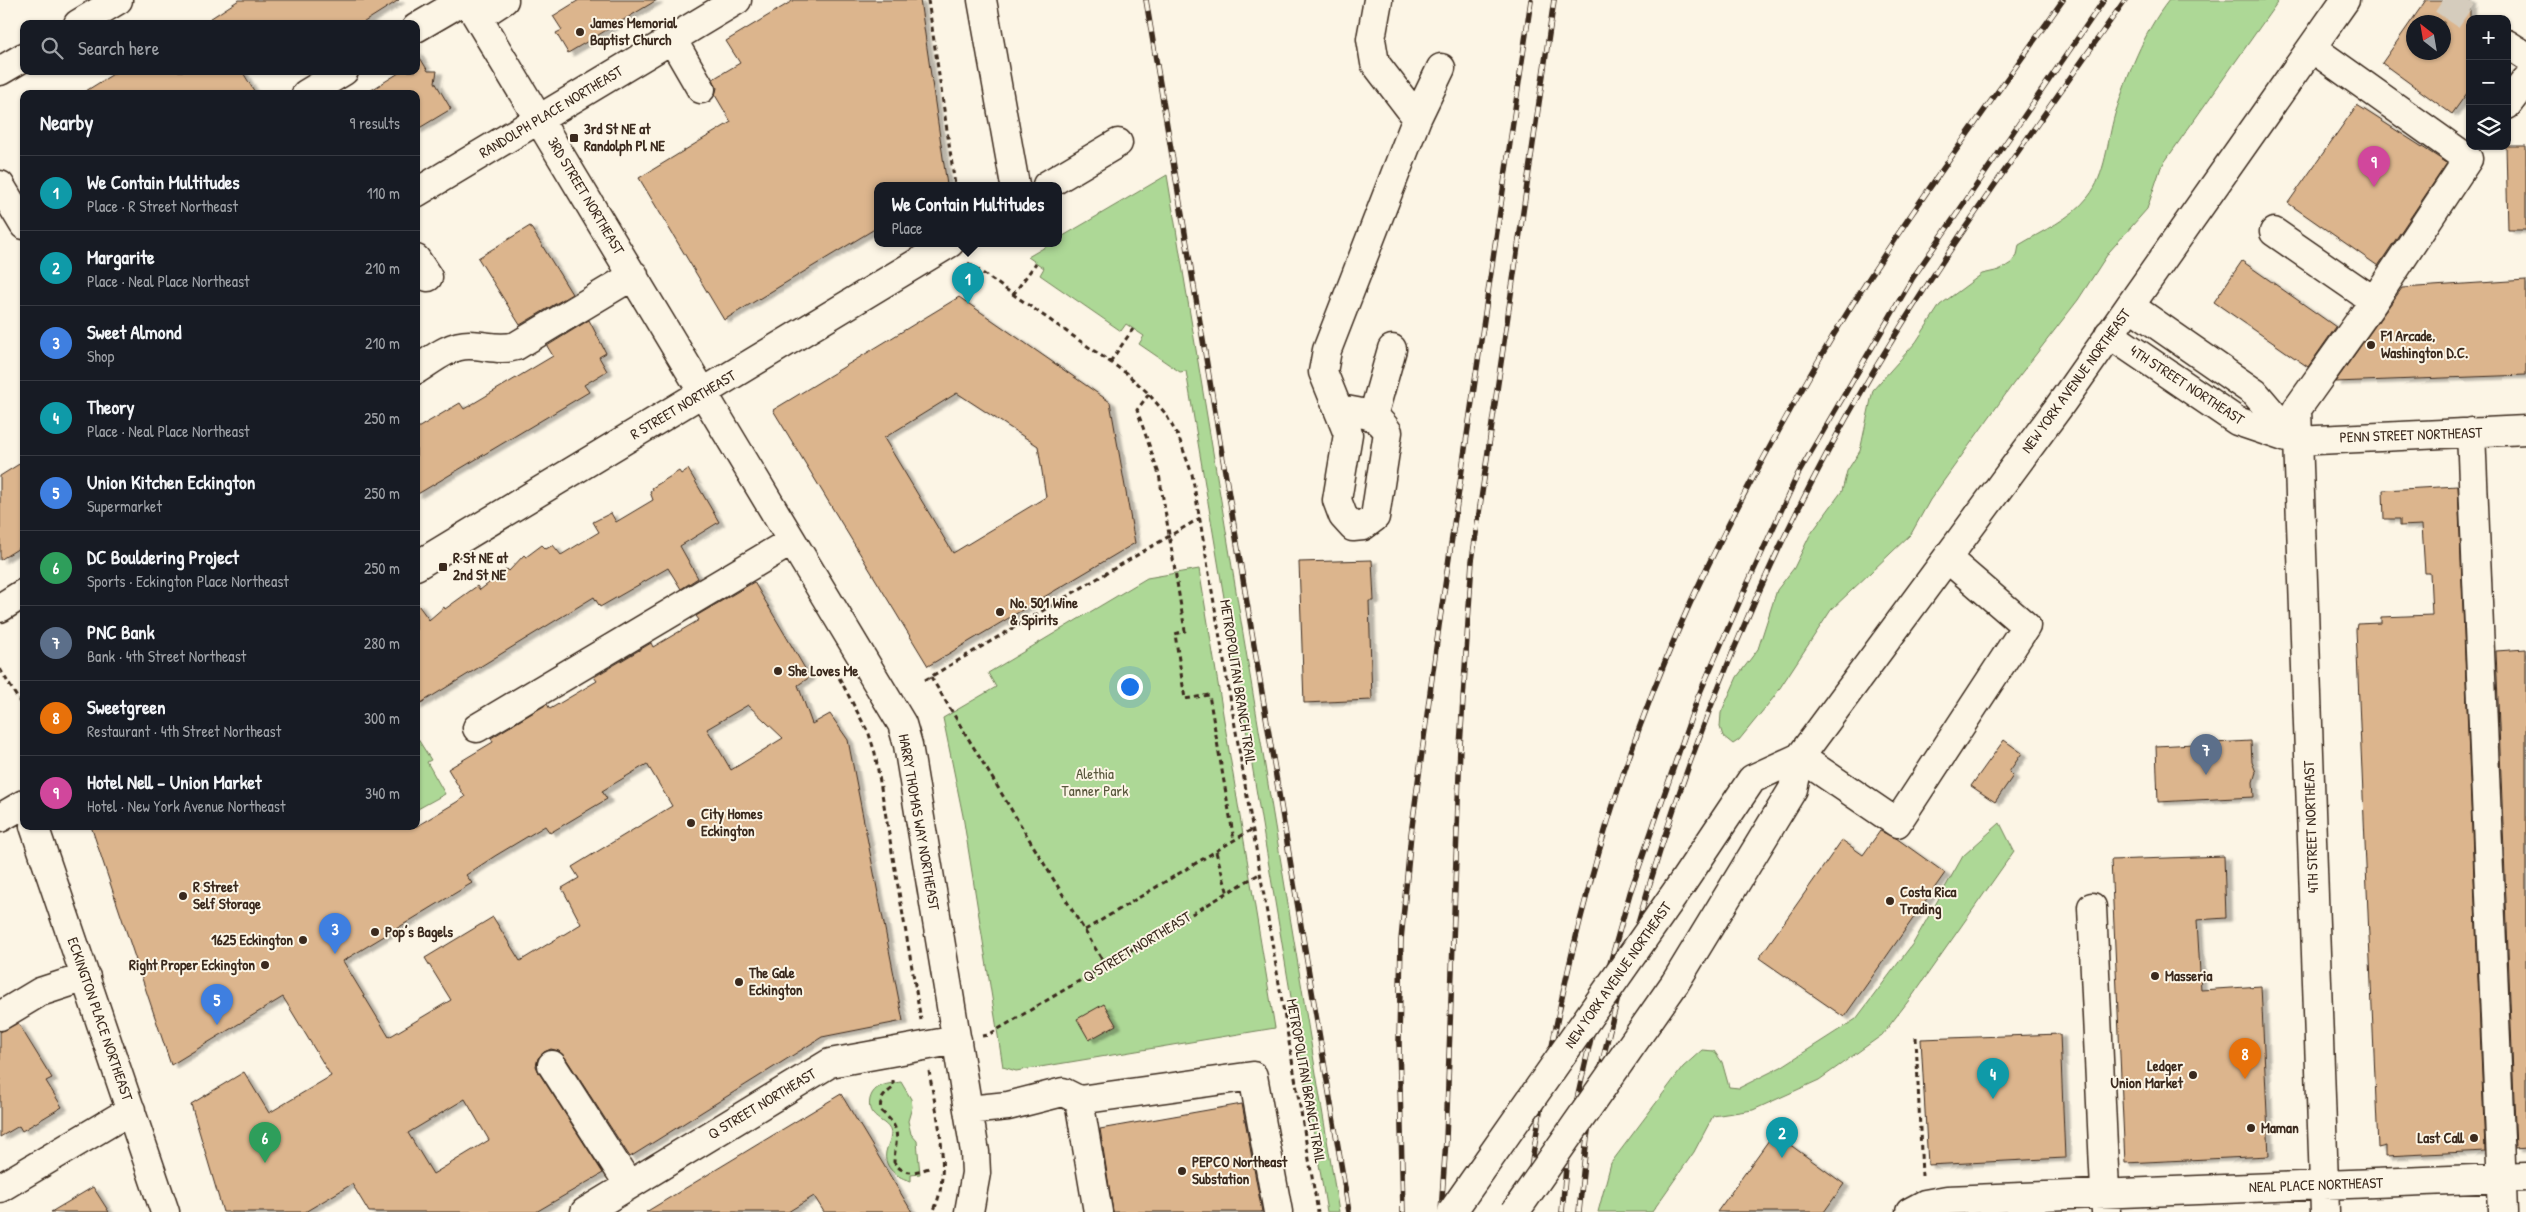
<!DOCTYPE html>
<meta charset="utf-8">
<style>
body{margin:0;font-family:"Patrick Hand",sans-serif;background:#242831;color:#f1f3f6}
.controls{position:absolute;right:15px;top:15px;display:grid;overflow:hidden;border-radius:10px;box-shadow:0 1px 4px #0004}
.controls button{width:45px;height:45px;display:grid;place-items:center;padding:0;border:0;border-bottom:1px solid #363941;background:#171b24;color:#f1f3f6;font:25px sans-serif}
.compass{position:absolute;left:2406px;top:15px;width:45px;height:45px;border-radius:50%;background:#171b24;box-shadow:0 1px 4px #0004;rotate:329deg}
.you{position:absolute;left:1129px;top:686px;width:18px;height:18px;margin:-12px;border:4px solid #fff;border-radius:50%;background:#1a73e8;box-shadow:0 0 0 8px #1a73e833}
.badge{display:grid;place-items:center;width:32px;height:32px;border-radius:50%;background:#2563eb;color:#fff;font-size:16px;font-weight:700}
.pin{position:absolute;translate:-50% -41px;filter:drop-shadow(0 1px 2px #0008)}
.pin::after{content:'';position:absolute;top:26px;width:18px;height:15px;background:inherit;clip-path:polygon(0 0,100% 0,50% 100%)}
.popup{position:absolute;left:874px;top:182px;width:188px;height:65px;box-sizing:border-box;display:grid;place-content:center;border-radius:10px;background:#171b24;filter:drop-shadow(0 1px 4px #0005);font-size:16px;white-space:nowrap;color:#9ea1a6}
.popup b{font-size:19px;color:#f1f3f6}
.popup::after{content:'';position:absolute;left:50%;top:100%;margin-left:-10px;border:10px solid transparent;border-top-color:#171b24}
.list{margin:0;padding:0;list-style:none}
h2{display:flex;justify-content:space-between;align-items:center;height:65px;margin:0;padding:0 20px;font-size:21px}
h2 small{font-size:16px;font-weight:400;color:#9ea1a6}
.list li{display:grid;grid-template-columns:32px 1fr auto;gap:15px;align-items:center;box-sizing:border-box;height:75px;padding:0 20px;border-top:1px solid #363941}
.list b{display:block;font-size:19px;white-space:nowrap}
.list p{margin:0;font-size:16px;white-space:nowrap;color:#9ea1a6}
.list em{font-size:16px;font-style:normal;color:#9ea1a6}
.icon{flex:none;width:28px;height:28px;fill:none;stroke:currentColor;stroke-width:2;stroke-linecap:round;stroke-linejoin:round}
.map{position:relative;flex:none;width:2526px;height:1212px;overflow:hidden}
.search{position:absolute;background:#171b24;box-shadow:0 1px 4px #0004;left:20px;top:20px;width:400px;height:55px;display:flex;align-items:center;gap:12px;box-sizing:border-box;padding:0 18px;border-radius:10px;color:#9ea1a6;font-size:19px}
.panel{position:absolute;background:#171b24;box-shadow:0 1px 4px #0004;left:20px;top:90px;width:400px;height:740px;border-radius:10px}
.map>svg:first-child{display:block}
.green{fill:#add896;stroke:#74815a}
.building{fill:#dcb58d;stroke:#3b2a1e;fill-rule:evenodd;filter:url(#shadow)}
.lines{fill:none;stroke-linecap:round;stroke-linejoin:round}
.minor-tunnel{stroke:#d5ccbd;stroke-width:28;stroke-dasharray:28 14;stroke-linecap:butt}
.minor-casing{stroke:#3b2a1e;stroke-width:31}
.highway-casing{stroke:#3b2a1e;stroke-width:31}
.path{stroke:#3b2a1e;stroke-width:3;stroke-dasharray:5 4;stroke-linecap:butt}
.minor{stroke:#fcf5e5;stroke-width:28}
.highway{stroke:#fcf5e5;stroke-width:28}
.rail-casing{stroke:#3b2a1e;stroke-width:5.5}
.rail{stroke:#fcf5e5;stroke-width:4;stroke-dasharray:11;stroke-linecap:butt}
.highway-bridge-casing{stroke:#3b2a1e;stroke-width:31;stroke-linecap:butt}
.highway-bridge{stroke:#fcf5e5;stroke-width:28}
.poi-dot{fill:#3b2a1e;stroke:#fcf5e5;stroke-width:2}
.labels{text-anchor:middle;stroke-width:4;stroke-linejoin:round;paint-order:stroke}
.poi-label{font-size:15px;font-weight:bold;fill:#3b2a1e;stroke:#fcf5e5;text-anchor:start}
.street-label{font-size:15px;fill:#3b2a1e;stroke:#fcf5e5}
.park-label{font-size:15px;fill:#58563c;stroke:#fcf5e5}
</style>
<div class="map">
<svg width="2526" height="1212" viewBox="0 0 2526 1212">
<defs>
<filter id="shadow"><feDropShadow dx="5.5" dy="3" stdDeviation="1" flood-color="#0004"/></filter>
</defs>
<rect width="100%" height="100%" fill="#fcf5e5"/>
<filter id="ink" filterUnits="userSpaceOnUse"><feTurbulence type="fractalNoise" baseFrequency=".02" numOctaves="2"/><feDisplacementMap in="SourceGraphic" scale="10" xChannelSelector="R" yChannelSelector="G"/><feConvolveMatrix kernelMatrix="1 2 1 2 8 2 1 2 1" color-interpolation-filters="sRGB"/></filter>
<g filter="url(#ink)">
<path class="green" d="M2169,0h110l-118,167 -14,42 -38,43 -31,48 -65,84 -83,116 -19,34 -80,76 -57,87 -35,43 -6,4 -10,-8 -3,-9 1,-14 16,-36 21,-28 19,-59 17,-22 16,-33 32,-44 5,-20 13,-20 13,-61 43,-48 24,-37 42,-31 18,-4 11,-7 6,-7 2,-11c23,-14 52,-26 69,-48 18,-22 19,-56 27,-83 13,-39 28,-81 54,-114z
M1167,175l172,1037h-12l-141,-841 -6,1 -41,-28 5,-8 -18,-12 -5,7 -81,-56 4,-7 -16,-11 24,-14h6v-4z
M1199,569l76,459 -259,43 -13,-4 -40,-251 -20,-98 53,-31 -8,-14 159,-95z
M416,736l15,24 -4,2 18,32 -29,16z
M2000,823l14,28 -101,144 -31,40 -63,45 -66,30 -40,6 -19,36 -42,60h-54l13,-49 72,-96 19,-17 12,1 8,11 7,25 10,1 42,-21 75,-48 58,-77 49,-86z
M901,1082l10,17 1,8 -4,14 3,13 6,7 3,33 -9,1v6c-13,-3 -28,-13 -25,-29 1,-6 5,-12 5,-19 -2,-10 -13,-12 -18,-19 -4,-4 -4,-10 -3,-15 4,-15 18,-15 31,-17z"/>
<path class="building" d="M239,0h160l-38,24h-159z
M579,0h78l-89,53 -12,-20 6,-3 -9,-14z
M794,0h126l27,185h-69v42l-154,93 -85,-142 92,-56 -16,-27 2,-7 -4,-9 27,-16 -14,-22z
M2426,0h44v89l-18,25 -70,-51zM2414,22h30v30h-30z
M416,51l12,20h9l-2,11 16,27 -35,21v-36h-51l37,-23h14z
M118,71h124l14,23h-175z
M2357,105l90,58 -69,103 -90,-63z
M2506,146h20v84h-18z
M530,226l42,68 -52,31 -42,-67z
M2242,261l94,66 -28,40 -94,-65z
M2526,280v95l-191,7 67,-94z
M959,297l151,105 25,141 -207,123 -155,-256zM957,393l81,53 8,51 -93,56 -69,-115z
M589,320l17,33 -7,4 8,14 -23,14 5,7 -173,103v-66l44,-26 4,6 89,-53 -6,-10z
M24,461v84l-24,15v-84z
M688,469l31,53 -39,24 18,32 -17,11 -13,-21 -68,39 -6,-10 -178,109v-104l13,18 15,-13 1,2 32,-23 3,4 27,-21 2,2 15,-16 2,2 16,-12 4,4 7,-4 8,10 38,-23 -6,-10 18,-9 5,9 37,-22 -3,-8 3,-2 -1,-2 27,-17 2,3z
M2458,486l27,665 -99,5v-10l-8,2 -22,-518 1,-6 24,-1v-6l51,-2 -2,-42h-5l-3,-48 -22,1v-7h-16l-1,-29z
M1372,560l2,41h-5l3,99 -68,3 -5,-141z
M754,582l56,95 -12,8 14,39 18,-10 18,26 55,281 -81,16 -192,120 -65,-100 -6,-6 -8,-2 -7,3 -6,6 -2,8 3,7 64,100 -67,39h-167l-17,-28 -47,28h-82l-32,-108 53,-32 25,41 62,-37 -48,-79 -112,68 -80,-239h326l48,-29 -17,-28 45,-27 -2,-4 56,-34 3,5 47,-28 -3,-4 57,-34 2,4 46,-27 -3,-4zM748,705l35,33 -52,32 -24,-41zM647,764l25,42 -100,61 7,11 -17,10 19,36 -61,37 -27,-44 -68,41 26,42 -62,37 -46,-76 129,-78 -6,-8 29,-19 50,-30 5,7 57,-34 -5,-8zM465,1099l24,41 -56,34 -25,-41z
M2526,649v499l-10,1 -20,-498z
M2004,740l18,13 -13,19 4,4 -18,26 -24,-16z
M2251,741l1,21 4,10 -3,10 1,15 -96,5 -2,-56z
M1880,831l16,7 49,35 -101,144 -85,-59 83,-118 21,15z
M2224,856l2,62 -29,2 4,70 60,-4 8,170 -144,7 -14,-303z
M1104,1004l12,21 -27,15 -12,-21z
M18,1023l34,55 -6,3 16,26 -40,24 -3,-5 -19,11v-105z
M2060,1034l5,124 -137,7 -7,-126z
M841,1094l71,118h-88l-10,-16 -26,16h-142z
M1242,1104l20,108h-149l-13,-83z
M1774,1133l70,51 -20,28h-107z
M93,1187l16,25h-58z"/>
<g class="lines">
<path class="minor-tunnel" d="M2443,0l28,19"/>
<g class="minor-casing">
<path id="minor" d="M467,0l435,724 6,21 67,407 1,21 -7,39
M982,0l33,185
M1378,0l-7,39 4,24 42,55
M478,17l26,-17
M78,24l40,-24
M416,28l48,-28
M672,39l29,50
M2507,44l19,12
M2312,48l156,111 -94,142 -77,108 28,803
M0,71l24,-14
M306,94l38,-23
M2507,105l19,-25
M0,185l24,40
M1047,185l71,-42
M416,193l321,-193
M2274,232l100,69
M416,259l12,18
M2130,306l125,87 40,47
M2109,334l128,87 59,20 230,-11
M416,370c16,-10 33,-25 53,-25 17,0 30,6 47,1l118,-71
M1339,409c21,4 37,3 49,23l-13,85 -12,9 -10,1 -10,-11 -6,-16 11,-66 -25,-62 4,-22 90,-232 24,-50
M1373,416l19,-67
M2471,432l32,780
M416,566l534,-323
M0,608l24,-15
M477,728l315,-187
M1800,757l97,66 129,-197 -78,-67
M0,818l24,-14
M34,826l131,386
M2092,907l14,305
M0,1016l40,-24 46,-15
M552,1065l77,120
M1079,1100l19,112
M968,1110l40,-4 55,-14 16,8 174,-24 25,136
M0,1188l131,-78
M585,1212l245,-149 127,-23
M1910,1212l15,-8 22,-4 579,-23"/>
</g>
<g class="highway-casing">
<path id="highway" d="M1681,885l71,-106 48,-22
M1675,983l118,-194 7,-32 258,-349 287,-408"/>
</g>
<path class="path" d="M928,0l27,185
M968,263l158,110 21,19 18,21 14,25 13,36 126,738
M1013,295l23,-32
M1110,362l23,-33
M1149,394l-12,16 22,64 26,157 -10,3 10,65 24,-4 25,145
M0,669l24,40
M835,670l34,64 6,19 46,267
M931,677l175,289
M925,680l275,-162
M1216,852l12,42
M1085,930l166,-100
M982,1036l6,-1 19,-11 252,-150
M1916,1037l6,139
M929,1071c7,42 24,101 4,141
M893,1080v8c-10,7 -14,12 -12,23 23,19 14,27 13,51 10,15 23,10 38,5"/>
<use href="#minor" class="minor"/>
<use href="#highway" class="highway"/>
<g class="rail-casing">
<path id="rail" d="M1146,0l203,1212
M1403,1212l-4,-170 2,-102 10,-106 28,-208 92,-626
M1441,1212l5,-72 14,-394 12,-185 82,-561
M1525,1212c27,-207 77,-413 163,-604 38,-84 83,-165 129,-245 73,-126 162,-244 246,-363
M1562,1212l7,-78 31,-135 30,-106 68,-196 48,-110 52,-113 114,-195 192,-279
M1579,1212c3,-27 5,-54 9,-81 12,-66 29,-132 47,-197 54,-191 129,-375 229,-547 79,-135 172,-260 261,-387"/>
</g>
<use href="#rail" class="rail"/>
<g class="highway-bridge-casing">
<path id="highway-bridge" d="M1452,1212l229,-327
M1515,1212l160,-229"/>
</g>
<use href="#highway-bridge" class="highway-bridge"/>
</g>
</g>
<g class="poi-dot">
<circle cx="580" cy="32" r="5"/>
<rect x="569" y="133" width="10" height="10" rx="2.5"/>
<circle cx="2371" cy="345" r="5"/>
<rect x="438" y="562" width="10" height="10" rx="2.5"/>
<circle cx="1000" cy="612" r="5"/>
<circle cx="778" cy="671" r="5"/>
<circle cx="691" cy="823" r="5"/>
<circle cx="183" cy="896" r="5"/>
<circle cx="1890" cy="901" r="5"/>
<circle cx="375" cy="932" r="5"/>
<circle cx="303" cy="940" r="5"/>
<circle cx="265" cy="965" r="5"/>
<circle cx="2155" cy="976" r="5"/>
<circle cx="739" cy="982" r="5"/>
<circle cx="2193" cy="1075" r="5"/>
<circle cx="2251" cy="1128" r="5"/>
<circle cx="2474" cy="1138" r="5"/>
<circle cx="1182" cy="1171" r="5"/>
</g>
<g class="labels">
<g class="poi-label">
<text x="590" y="28">James Memorial<tspan x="590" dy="17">Baptist Church</tspan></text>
<text x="584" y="134">3rd St NE at<tspan x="584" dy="17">Randolph Pl NE</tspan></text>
<text x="2381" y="341">F1 Arcade,<tspan x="2381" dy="17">Washington D.C.</tspan></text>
<text x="453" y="563">R St NE at<tspan x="453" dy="17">2nd St NE</tspan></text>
<text x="1010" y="608">No. 501 Wine<tspan x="1010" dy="17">&amp; Spirits</tspan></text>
<text x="788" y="676">She Loves Me</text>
<text x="701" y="819">City Homes<tspan x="701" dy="17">Eckington</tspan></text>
<text x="193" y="892">R Street<tspan x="193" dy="17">Self Storage</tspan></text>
<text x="1900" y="897">Costa Rica<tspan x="1900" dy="17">Trading</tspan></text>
<text x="385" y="937">Pop’s Bagels</text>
<text x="293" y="945" text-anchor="end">1625 Eckington</text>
<text x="255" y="970" text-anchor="end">Right Proper Eckington</text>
<text x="749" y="978">The Gale<tspan x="749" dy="17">Eckington</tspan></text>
<text x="2165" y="981">Masseria</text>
<text x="2183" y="1071" text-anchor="end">Ledger<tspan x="2183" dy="17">Union Market</tspan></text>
<text x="2261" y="1133">Maman</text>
<text x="2464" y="1143" text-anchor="end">Last Call</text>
<text x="1192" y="1167">PEPCO Northeast<tspan x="1192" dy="17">Substation</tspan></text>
</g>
<g class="street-label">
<text transform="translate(551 112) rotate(-31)" y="5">RANDOLPH PLACE NORTHEAST</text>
<text transform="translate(586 196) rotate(59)" y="5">3RD STREET NORTHEAST</text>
<text transform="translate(2076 381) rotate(-54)" y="5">NEW YORK AVENUE NORTHEAST</text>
<text transform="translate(2187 385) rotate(33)" y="5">4TH STREET NORTHEAST</text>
<text transform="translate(683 405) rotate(-31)" y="5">R STREET NORTHEAST</text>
<text transform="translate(2411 435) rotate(-2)" y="5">PENN STREET NORTHEAST</text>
<text transform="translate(1238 682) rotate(81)" y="5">METROPOLITAN BRANCH TRAIL</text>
<text transform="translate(919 822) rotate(80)" y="5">HARRY THOMAS WAY NORTHEAST</text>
<text transform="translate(2311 827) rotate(-92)" y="5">4TH STREET NORTHEAST</text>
<text transform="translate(1137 947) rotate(-31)" y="5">Q STREET NORTHEAST</text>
<text transform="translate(1618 975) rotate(-55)" y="5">NEW YORK AVENUE NORTHEAST</text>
<text transform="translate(100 1019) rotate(71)" y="5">ECKINGTON PLACE NORTHEAST</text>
<text transform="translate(1306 1081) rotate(80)" y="5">METROPOLITAN BRANCH TRAIL</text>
<text transform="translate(762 1104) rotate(-31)" y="5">Q STREET NORTHEAST</text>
<text transform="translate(2316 1185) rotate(-2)" y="5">NEAL PLACE NORTHEAST</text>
</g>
<g class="park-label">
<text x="1095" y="779">Alethia<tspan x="1095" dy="17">Tanner Park</tspan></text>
</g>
</g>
</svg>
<div class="controls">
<button>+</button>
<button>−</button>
<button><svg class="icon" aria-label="layers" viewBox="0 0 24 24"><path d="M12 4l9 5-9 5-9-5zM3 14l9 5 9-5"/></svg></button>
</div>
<svg class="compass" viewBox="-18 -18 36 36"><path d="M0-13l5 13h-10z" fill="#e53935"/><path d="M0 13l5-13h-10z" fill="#9ea1a6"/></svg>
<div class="you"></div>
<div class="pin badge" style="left:968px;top:304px;background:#0f9aa8">1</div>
<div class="popup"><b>We Contain Multitudes</b>Place</div>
<div class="pin badge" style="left:1782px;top:1158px;background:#0f9aa8">2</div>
<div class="pin badge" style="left:335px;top:954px;background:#3f7fe0">3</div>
<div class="pin badge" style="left:1993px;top:1099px;background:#0f9aa8">4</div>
<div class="pin badge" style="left:217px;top:1025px;background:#3f7fe0">5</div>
<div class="pin badge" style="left:265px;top:1163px;background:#2e9e5b">6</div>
<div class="pin badge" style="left:2206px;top:775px;background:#5c6f8a">7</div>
<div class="pin badge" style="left:2245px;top:1079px;background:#e8710a">8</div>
<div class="pin badge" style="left:2374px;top:187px;background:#d1479c">9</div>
<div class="search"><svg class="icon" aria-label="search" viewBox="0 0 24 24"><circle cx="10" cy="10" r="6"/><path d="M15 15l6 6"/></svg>Search here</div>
<section class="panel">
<h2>Nearby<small>9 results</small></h2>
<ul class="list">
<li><span class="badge" style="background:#0f9aa8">1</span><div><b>We Contain Multitudes</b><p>Place · R Street Northeast</p></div><em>110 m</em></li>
<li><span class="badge" style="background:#0f9aa8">2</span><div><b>Margarite</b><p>Place · Neal Place Northeast</p></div><em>210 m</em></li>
<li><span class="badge" style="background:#3f7fe0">3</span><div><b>Sweet Almond</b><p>Shop</p></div><em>210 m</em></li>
<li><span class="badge" style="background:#0f9aa8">4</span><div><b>Theory</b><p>Place · Neal Place Northeast</p></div><em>250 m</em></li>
<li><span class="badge" style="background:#3f7fe0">5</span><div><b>Union Kitchen Eckington</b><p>Supermarket</p></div><em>250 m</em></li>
<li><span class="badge" style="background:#2e9e5b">6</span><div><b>DC Bouldering Project</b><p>Sports · Eckington Place Northeast</p></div><em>250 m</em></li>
<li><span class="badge" style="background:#5c6f8a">7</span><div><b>PNC Bank</b><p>Bank · 4th Street Northeast</p></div><em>280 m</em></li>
<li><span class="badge" style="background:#e8710a">8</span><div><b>Sweetgreen</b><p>Restaurant · 4th Street Northeast</p></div><em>300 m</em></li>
<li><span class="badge" style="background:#d1479c">9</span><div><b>Hotel Nell – Union Market</b><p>Hotel · New York Avenue Northeast</p></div><em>340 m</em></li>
</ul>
</section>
</div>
